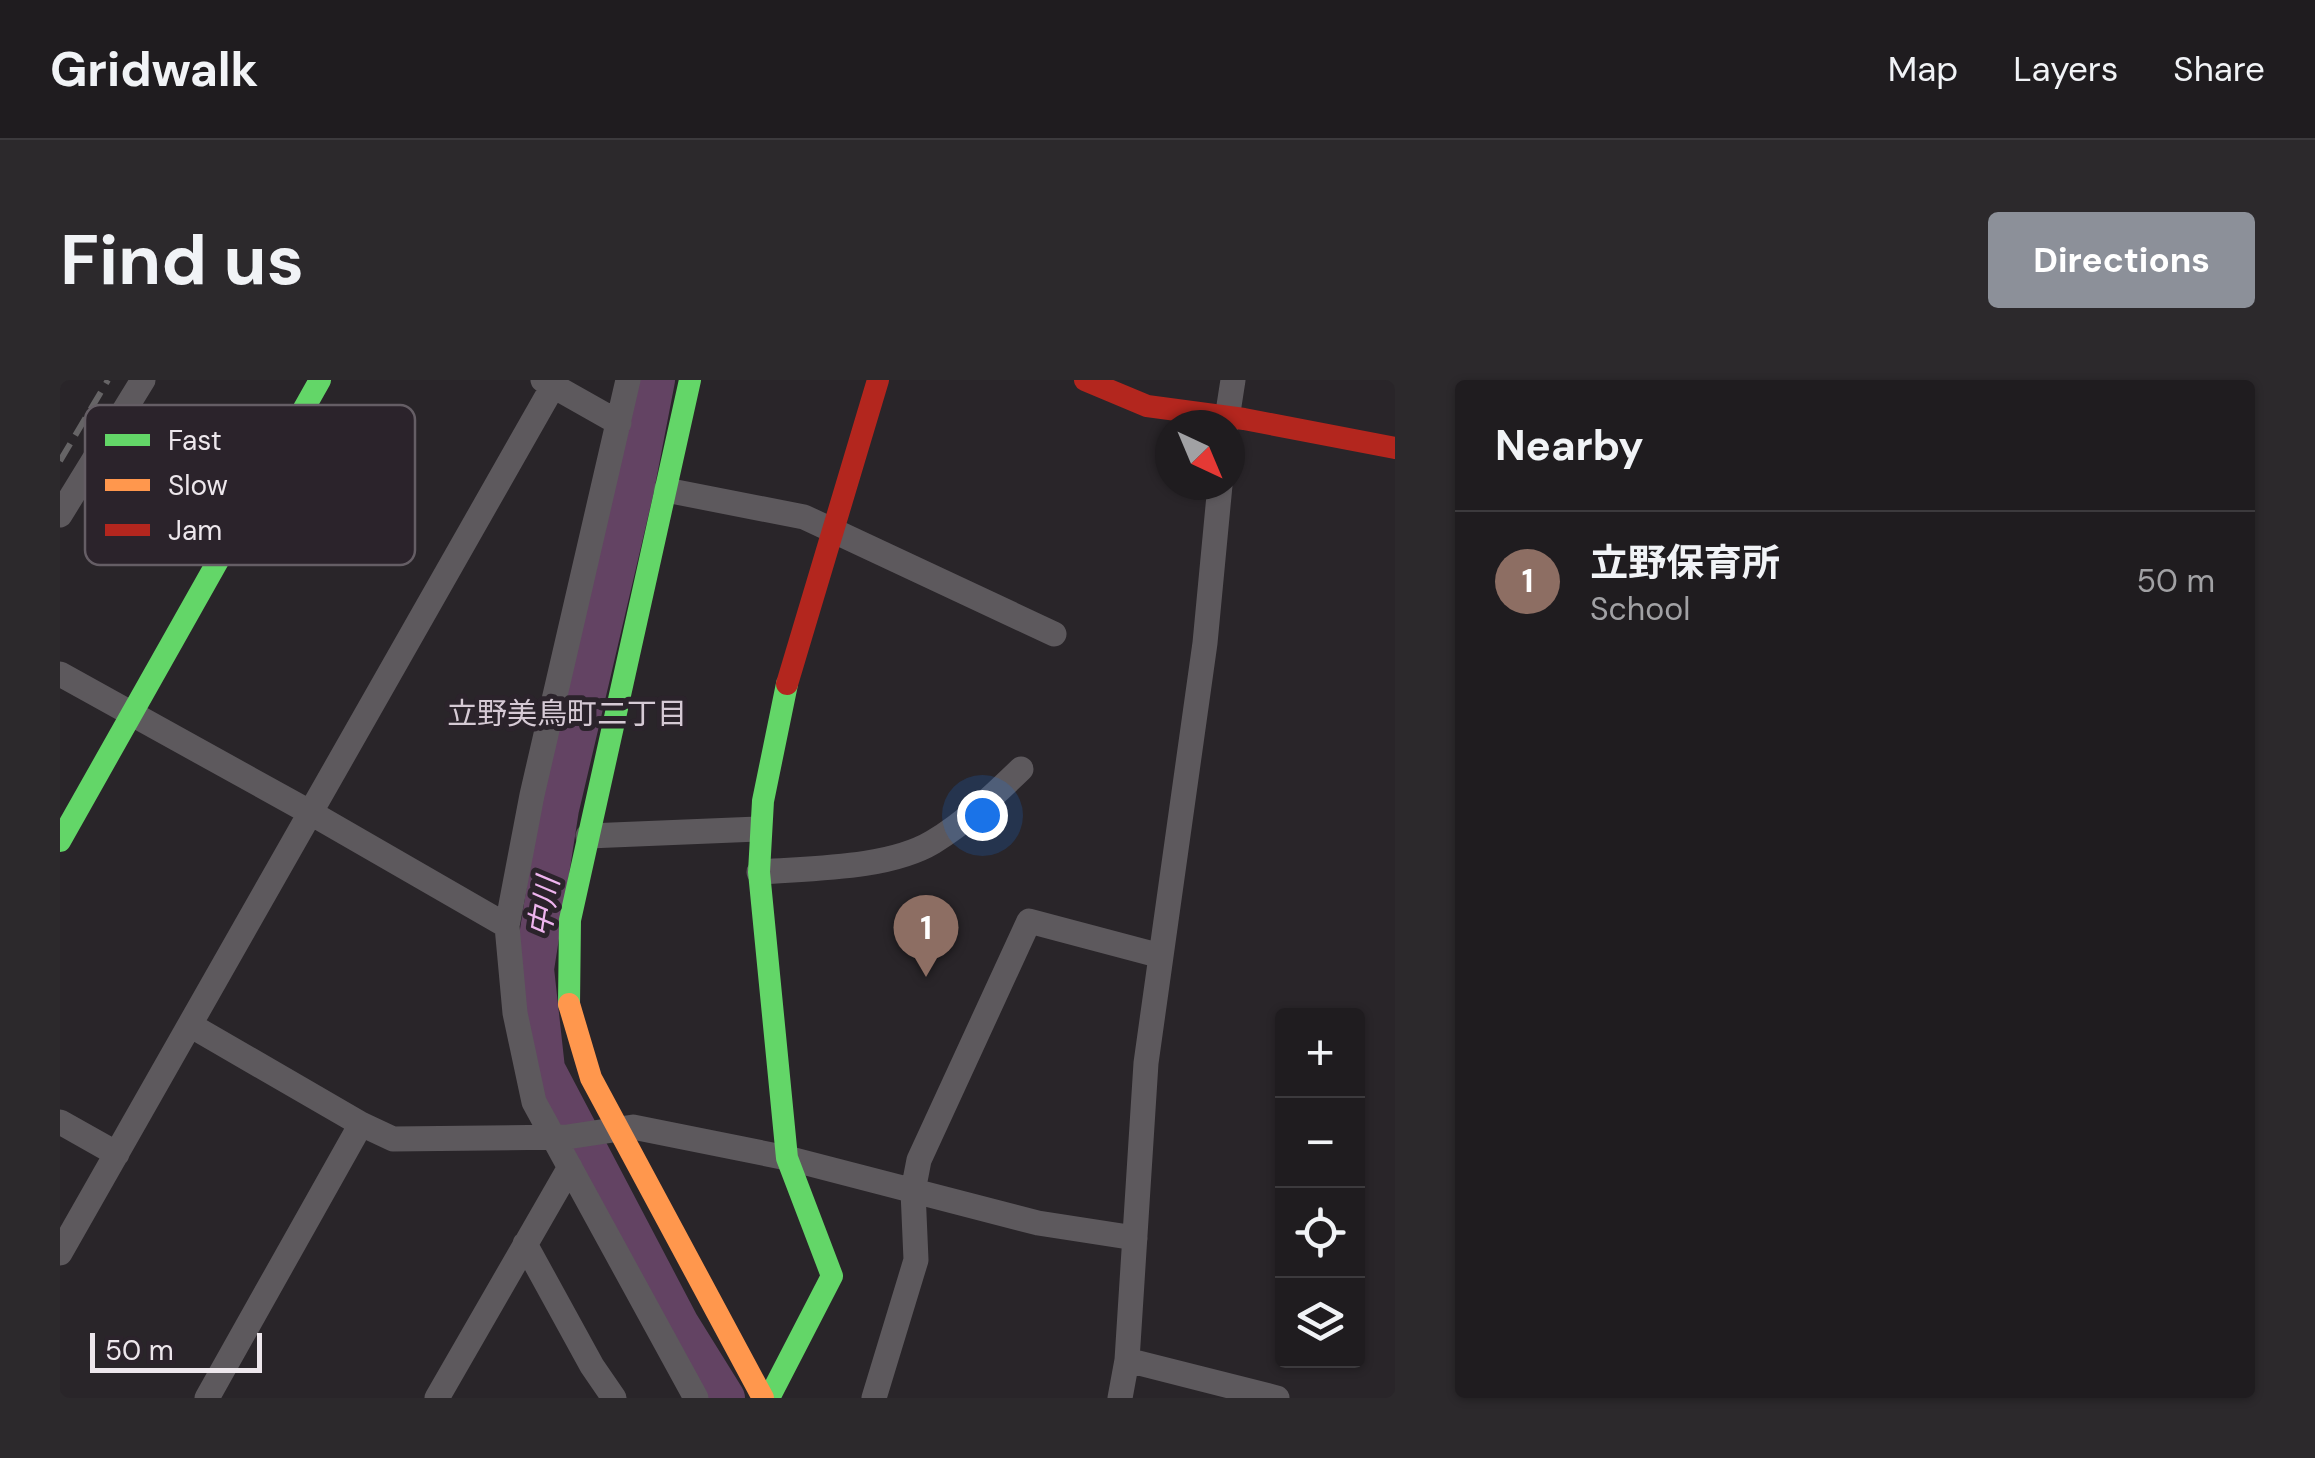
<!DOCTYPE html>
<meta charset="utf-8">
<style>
body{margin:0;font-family:"DM Sans","Noto Sans JP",sans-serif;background:#2c292c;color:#f1f3f6}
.controls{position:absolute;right:30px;bottom:30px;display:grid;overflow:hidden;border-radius:10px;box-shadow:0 2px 8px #0004}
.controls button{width:90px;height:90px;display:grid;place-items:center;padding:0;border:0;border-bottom:2px solid #3c3a3d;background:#1f1c1f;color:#f1f3f6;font:50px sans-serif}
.compass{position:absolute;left:1095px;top:30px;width:90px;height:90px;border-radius:50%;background:#1f1c1f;box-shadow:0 2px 8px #0004;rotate:136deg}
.scale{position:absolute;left:30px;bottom:25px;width:172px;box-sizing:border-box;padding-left:10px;border:5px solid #ede7ec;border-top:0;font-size:28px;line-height:35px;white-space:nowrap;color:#ede7ec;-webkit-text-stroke:8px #2b232b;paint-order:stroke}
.you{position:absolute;left:922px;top:435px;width:35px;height:35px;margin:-25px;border:8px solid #fff;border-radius:50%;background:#1a73e8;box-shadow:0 0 0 15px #1a73e833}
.badge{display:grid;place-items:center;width:65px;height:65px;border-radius:50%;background:#8c9099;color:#fff;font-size:32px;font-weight:700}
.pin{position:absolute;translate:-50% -82px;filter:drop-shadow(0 2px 5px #0008)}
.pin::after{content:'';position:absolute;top:52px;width:35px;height:30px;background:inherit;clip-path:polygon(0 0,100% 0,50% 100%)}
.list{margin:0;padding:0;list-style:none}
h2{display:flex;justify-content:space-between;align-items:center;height:130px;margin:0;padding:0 40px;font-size:42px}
h2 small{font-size:32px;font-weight:400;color:#a1a1a4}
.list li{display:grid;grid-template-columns:65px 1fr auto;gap:30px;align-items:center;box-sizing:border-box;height:140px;padding:0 40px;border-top:2px solid #3c3a3d}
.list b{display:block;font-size:38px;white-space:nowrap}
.list p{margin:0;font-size:32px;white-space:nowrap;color:#a1a1a4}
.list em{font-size:32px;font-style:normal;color:#a1a1a4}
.icon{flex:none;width:55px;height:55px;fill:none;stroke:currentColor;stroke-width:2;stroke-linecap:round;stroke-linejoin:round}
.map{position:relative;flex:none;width:1335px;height:1018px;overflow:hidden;border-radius:10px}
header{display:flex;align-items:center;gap:60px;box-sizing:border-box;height:140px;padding:0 50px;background:#1f1c1f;border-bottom:2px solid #3c3a3d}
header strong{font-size:48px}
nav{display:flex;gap:55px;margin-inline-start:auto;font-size:35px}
.intro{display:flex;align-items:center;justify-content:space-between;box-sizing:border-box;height:240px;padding:0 60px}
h1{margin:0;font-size:70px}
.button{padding:25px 45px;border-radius:10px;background:#8c9099;color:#fff;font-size:35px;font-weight:700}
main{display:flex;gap:60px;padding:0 60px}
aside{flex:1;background:#1f1c1f;border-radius:10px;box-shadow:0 2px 8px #0004}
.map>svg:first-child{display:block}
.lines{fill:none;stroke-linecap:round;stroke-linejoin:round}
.river{stroke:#634363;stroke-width:40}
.street{stroke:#5d595d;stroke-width:25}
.fast{stroke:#63d668;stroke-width:22}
.slow{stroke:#ff974d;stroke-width:22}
.jam{stroke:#b3261e;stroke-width:22}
.rail{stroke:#666466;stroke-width:6;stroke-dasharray:20 10;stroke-linecap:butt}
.labels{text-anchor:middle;stroke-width:10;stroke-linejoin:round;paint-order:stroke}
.neighbourhood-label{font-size:30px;fill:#d6cad5;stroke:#2b232b}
.water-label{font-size:30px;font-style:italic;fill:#eeb4ee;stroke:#2b232b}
.key{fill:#2b232b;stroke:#655e65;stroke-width:2.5}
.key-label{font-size:28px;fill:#ede7ec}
</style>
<header>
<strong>Gridwalk</strong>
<nav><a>Map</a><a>Layers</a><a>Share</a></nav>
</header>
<div class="intro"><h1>Find us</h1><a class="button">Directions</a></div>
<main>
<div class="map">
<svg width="1335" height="1018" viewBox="0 0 1335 1018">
<rect width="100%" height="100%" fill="#292529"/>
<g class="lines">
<path class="river" d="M595,0l-21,109 -75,320 -25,160 11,100 134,255 46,74"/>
<path class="street" d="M483,0l76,43
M568,0l-96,415 -25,131 8,87 19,89 162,296
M1166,45l7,-45
M606,110l138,27 250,117
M0,135l83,-135
M0,294l251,139 196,113
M528,456l170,-7
M699,492c52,-4 129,-3 174,-30 33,-20 60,-46 88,-73
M130,645l171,99 32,15 174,-2 66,-10 154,31 251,65 97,15
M0,742l57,32
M465,864l67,122 22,32
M0,873l493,-867
M1067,980l150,38
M147,1018l154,-274
M377,1018l133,-231
M814,1018l42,-138 -3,-69 6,-31 110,-239 132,35
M1060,1018l7,-38 19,-297 59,-420 15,-158"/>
<path class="fast" d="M0,461l260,-461
M509,624l1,-84 120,-540
M709,1018l63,-122 -45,-118 -28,-286 4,-71 24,-117"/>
<path class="slow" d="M509,624l22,74 172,320"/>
<path class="jam" d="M1025,0l62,26 97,13 151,29
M727,304l91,-304"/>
<path class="rail" d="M0,81l48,-81"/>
</g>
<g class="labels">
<g class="neighbourhood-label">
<text x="507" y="344">立野美鳥町二丁目</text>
</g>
<g class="water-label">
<text transform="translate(484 527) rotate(-81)" y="10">中川</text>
</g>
</g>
<rect x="25" y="25" width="330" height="160" rx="15" class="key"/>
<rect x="45" y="54" width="45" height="12" fill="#63d668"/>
<rect x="45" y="99" width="45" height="12" fill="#ff974d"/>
<rect x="45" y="144" width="45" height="12" fill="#b3261e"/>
<g class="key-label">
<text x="108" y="70">Fast</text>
<text x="108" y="115">Slow</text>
<text x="108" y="160">Jam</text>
</g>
</svg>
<div class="controls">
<button>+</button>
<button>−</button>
<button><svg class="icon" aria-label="locate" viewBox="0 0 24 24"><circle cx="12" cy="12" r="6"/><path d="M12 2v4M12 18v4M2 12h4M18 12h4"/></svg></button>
<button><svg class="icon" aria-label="layers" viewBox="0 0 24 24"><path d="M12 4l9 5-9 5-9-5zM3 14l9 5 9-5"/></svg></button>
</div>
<svg class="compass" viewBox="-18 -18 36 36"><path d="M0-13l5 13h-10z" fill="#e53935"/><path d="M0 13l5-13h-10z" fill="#a1a1a4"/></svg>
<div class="scale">50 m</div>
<div class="you"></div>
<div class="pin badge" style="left:866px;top:597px;background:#8d6e63">1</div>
</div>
<aside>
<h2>Nearby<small></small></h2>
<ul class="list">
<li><span class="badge" style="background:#8d6e63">1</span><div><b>立野保育所</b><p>School</p></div><em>50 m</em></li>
</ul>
</aside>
</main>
